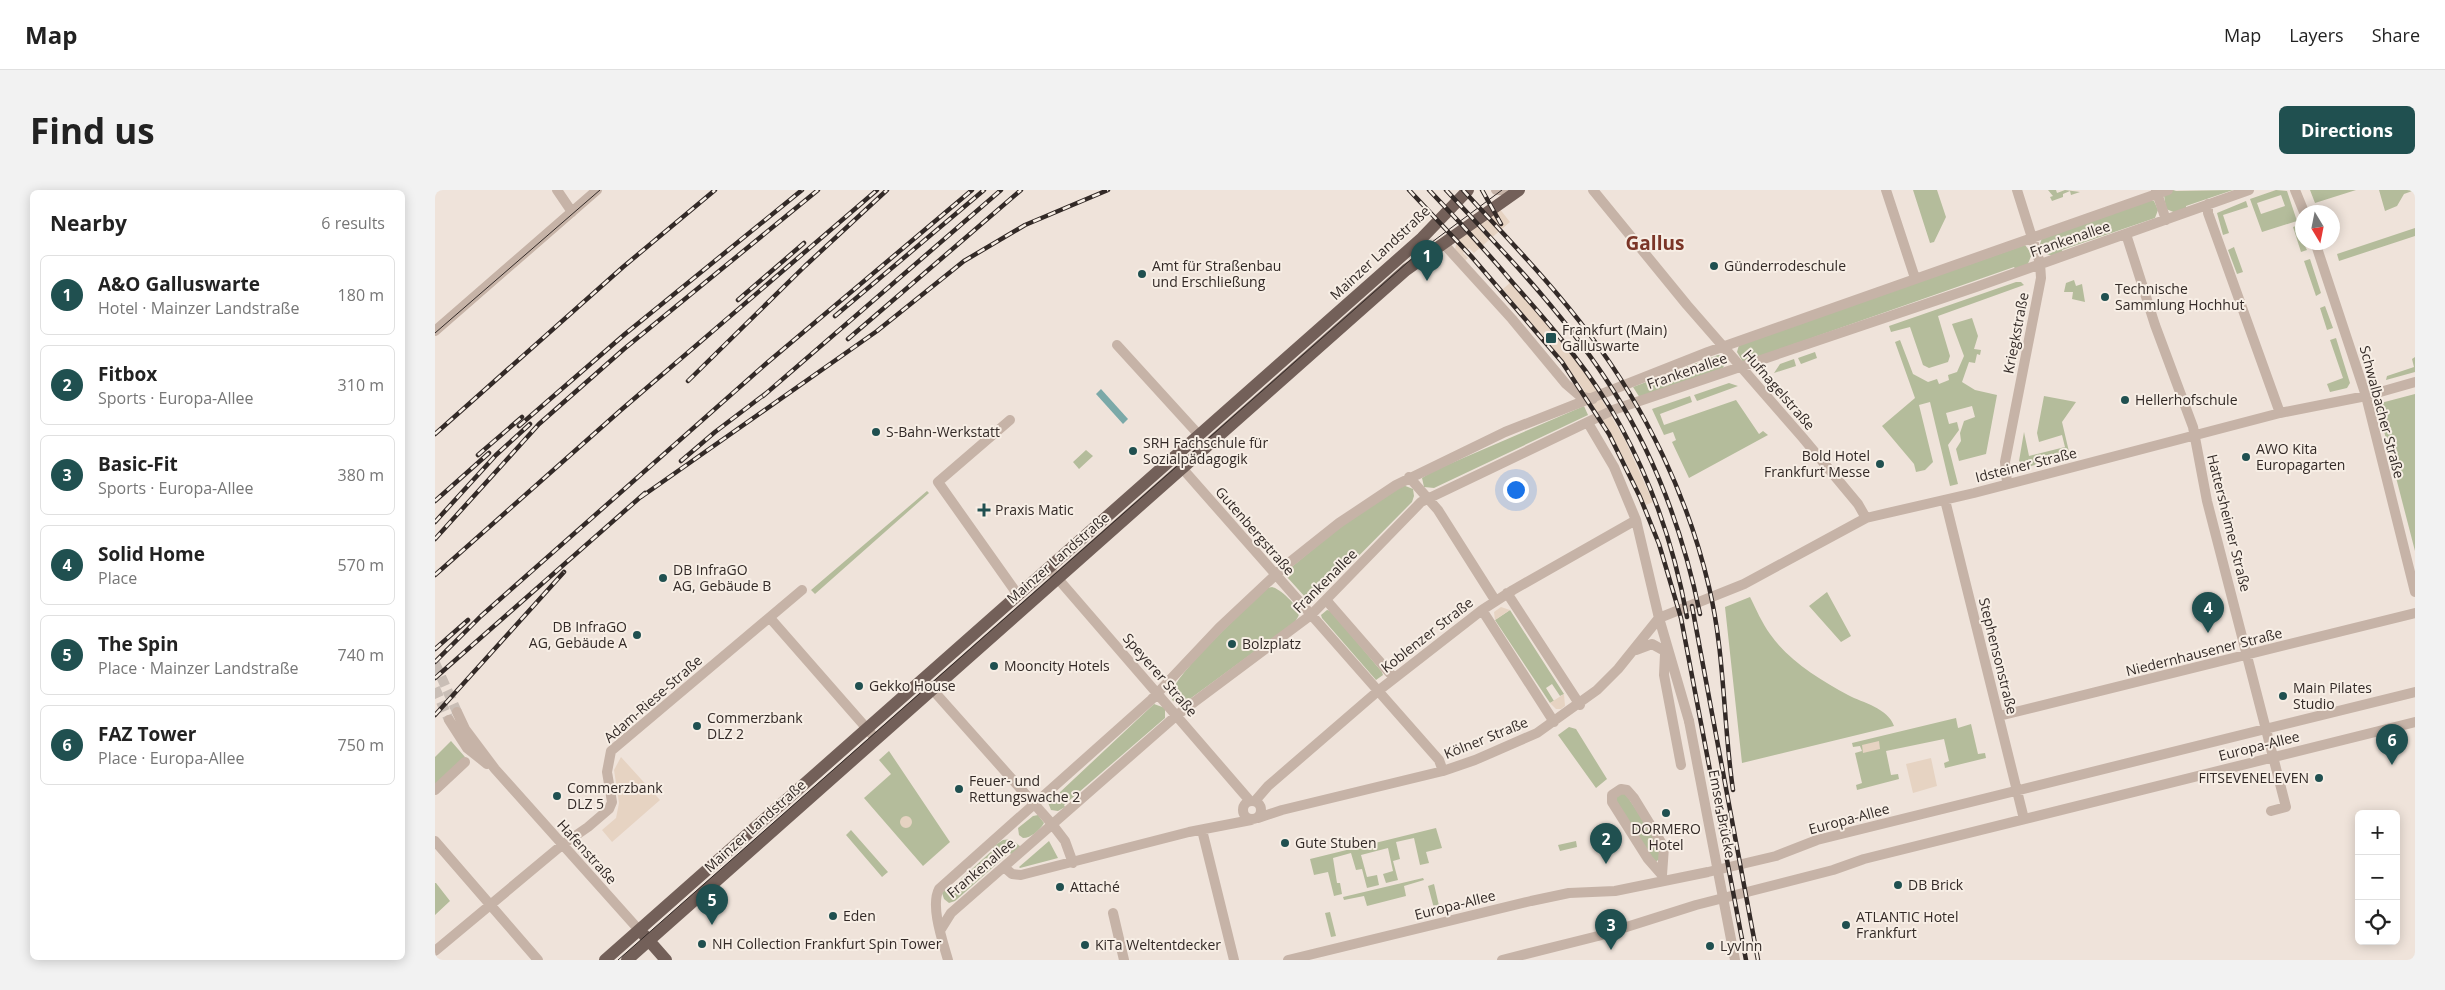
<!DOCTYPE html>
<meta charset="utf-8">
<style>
body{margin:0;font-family:"Open Sans",sans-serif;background:#f2f2f2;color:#222}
.controls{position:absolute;right:15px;bottom:15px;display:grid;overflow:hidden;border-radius:8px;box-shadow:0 2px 12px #0003}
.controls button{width:45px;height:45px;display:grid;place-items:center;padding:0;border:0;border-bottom:1px solid #e0e0e0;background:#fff;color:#222;font:25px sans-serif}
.compass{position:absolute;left:1860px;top:15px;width:45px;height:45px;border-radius:50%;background:#fff;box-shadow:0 2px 12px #0003;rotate:170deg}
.you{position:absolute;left:1080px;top:299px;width:18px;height:18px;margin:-12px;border:4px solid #fff;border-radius:50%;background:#1a73e8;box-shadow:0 0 0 8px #1a73e833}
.badge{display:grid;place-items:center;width:32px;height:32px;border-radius:50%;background:#205050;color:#fff;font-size:16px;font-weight:700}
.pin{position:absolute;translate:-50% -41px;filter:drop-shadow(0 1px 2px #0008)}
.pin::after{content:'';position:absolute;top:26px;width:18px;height:15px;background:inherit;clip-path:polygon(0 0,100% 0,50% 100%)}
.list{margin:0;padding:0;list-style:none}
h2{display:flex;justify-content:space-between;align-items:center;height:65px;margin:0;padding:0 20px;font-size:21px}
h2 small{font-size:16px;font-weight:400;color:#767676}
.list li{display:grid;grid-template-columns:32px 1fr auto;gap:15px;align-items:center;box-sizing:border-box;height:80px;margin:0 10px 10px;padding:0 10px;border:1px solid #e0e0e0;border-radius:8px}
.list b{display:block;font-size:19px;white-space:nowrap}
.list p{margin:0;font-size:16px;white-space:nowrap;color:#767676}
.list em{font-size:16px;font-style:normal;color:#767676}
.icon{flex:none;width:28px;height:28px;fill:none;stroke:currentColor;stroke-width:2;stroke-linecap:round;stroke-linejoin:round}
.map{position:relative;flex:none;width:1980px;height:770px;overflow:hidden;border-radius:8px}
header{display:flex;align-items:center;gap:30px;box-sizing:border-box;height:70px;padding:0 25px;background:#fff;border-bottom:1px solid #e0e0e0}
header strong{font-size:24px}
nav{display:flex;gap:28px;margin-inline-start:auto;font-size:18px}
.intro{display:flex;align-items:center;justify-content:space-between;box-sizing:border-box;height:120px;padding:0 30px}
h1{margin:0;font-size:35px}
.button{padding:12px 22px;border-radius:8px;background:#205050;color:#fff;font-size:18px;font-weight:700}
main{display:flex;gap:30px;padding:0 30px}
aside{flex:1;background:#fff;border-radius:8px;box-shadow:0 2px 12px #0003}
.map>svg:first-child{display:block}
.green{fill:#b4bc9b;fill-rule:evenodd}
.plaza{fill:#e6d3c2}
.water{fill:#7ba9a8}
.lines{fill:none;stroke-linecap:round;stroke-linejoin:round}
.minor-tunnel{stroke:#c9beb6;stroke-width:10;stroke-dasharray:10 5;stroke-linecap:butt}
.minor{stroke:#c6b3a7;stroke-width:10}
.major{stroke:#736059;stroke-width:12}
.tram{stroke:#332a27;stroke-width:1}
.rail-casing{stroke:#332a27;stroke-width:4.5}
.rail{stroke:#f7eee5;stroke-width:2.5;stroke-dasharray:8;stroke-linecap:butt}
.minor-bridge{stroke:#c6b3a7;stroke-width:10}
.poi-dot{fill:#205050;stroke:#f7eee5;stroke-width:2}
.labels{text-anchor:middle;stroke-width:4;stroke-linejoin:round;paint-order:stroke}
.street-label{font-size:14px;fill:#332a27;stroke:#f7eee5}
.poi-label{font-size:14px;fill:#332a27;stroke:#f7eee5;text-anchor:start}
.district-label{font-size:19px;font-weight:bold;fill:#7b3527;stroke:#f7eee5}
</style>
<header>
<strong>Map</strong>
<nav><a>Map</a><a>Layers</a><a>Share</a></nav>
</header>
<div class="intro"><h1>Find us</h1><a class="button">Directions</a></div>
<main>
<aside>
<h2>Nearby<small>6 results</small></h2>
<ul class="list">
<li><span class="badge">1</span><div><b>A&amp;O Galluswarte</b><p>Hotel · Mainzer Landstraße</p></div><em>180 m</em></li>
<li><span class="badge">2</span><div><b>Fitbox</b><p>Sports · Europa-Allee</p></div><em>310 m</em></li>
<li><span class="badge">3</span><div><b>Basic-Fit</b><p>Sports · Europa-Allee</p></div><em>380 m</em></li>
<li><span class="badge">4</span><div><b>Solid Home</b><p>Place</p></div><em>570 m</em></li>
<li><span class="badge">5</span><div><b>The Spin</b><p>Place · Mainzer Landstraße</p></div><em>740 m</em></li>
<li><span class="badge">6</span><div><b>FAZ Tower</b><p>Place · Europa-Allee</p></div><em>750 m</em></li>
</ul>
</aside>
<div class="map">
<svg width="1980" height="770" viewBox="0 0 1980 770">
<rect width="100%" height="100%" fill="#efe3da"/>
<path class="green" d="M1478,0h24l9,27 -12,25 -4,1z
M1613,0h8l1,3 8,-3 15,2 -9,3 -1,-4 -7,3v3l-11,4 -2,-4 3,-1z
M1738,0l3,1 57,-1 -47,16v3l-10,4 -10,-4 -2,-14z
M1841,0l11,1 10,30 -35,11 -12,-33zM1846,5l4,11 -24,8 -4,-11z
M1875,0h46l-41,13z
M1944,0h36l-11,4 -7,12 -12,5z
M1713,10l6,1 4,9 -3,8 -93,32 1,3 -10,3 -7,-2 -6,-10 2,-6z
M1811,11l2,6 -25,8 6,18 -6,2 -6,-22z
M1864,35l4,17 4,8 -6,2 -8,-25z
M1980,38v8l-76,25 -2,-7z
M1590,55l7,9 -5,12 -11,4 -2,-3 -271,95 -6,-10 2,-7z
M1799,57l9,25 -6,2 -9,-24z
M1875,69l11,34 -5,3 -12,-35z
M1639,90l2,6 6,-2 3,18 -13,-3 1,-7h-9l2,-9z
M1581,92h5l3,3 -86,31 12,40 -2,6 -19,6 -6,-3 -13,-38 -19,5 -2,-6z
M1890,116l8,22 -6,2 -7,-22z
M1537,128l6,18 -4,13 7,1 -1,5 -3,-1 -2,9 -6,-1 -7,20 13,8 22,5 -11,59 -27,7 -3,-12 5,-8 -1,-8 4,-12 11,-4 -3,-11 -26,7 3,11 8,-2 2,8 -11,15 10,39 -8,2 -20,-84 -11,3 14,57 -8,8 -9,2 -2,-8 -32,-38 33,-28 -20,-56 5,-2 13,34 15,8 9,-3 2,5 10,-4 -1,-5 9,-3 7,-16 -12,-32z
M1901,148l14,45 -3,5 -17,4 -3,-8 16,-6 -13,-38z
M1380,162l2,6 -16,6 -3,-6z
M1283,165h4l4,5 -3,8 -83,30 -7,-11z
M1980,167v15l-29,8 1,-4 27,-9 -2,-8z
M1359,169l2,7 -22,7 6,-9z
M1294,193l9,3 -41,15 -3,-6z
M1980,204v157l-38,-147z
M1255,206l2,6 -32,12 4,11 72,-25 23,34 4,-3 5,4 -79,43 -17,-36 4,-2 -3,-8 -9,3 -12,-26z
M1609,206l32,6 -14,20 8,34 -43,11 -8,-6 5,-29 5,24 36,-9 -3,-12 -23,7 -2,-9z
M1149,216l4,9 -154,73 -10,-1 -2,-9 11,-7z
M651,260l7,6 -14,13 -6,-7z
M968,295l10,4 1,7 -2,6 -94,95 -12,1 -19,-21 1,-7 52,-43z
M492,301l2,2 -114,101 -4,-4z
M837,397c7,1 27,19 27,27 0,2 -3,6 -4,8l-112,82 -10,-3 -3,-5c6,-24 77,-88 97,-108z
M1392,402l24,44 -10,6 -32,-36z
M1315,407c6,12 12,26 20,37 18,26 50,46 78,61 15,8 40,13 46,31l-152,37 -17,-156z
M892,420l4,1 51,61 1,3 -7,5 -54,-62 -1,-3z
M1075,420l54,84 -4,2 -8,-12 -6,4 8,13 -4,2 -55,-83z
M719,514l11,4v10l-101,87 1,2 -7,4 -7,-1 -4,-10 8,-8 3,2z
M1521,528l2,10 13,-4 7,30 7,-1 1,5 -41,10 -1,-5 5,-2 -5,-22 -58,12 5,24 7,-1 1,5 -42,11 -1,-5 6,-2 -7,-30 7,-2 -2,-5 -7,1 -1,-4z
M1134,537l7,2 31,50 -11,9 -38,-53z
M16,551l14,16 -30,28v-28z
M454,561l61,91 -27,24 -59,-68 27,-24 -12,-14z
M1190,603l36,54 -1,12 -5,3 -39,-57v-10z
M603,625l6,8c-4,7 -13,15 -21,15l-4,-3 -1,-7 15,-12z
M1001,638l6,20 -16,4 3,11 -9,2 -6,-27 -18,4 4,17 -7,2 5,19 -12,3 -3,-9 10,-3 -5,-23 -27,7 6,22 10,-2 2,10 -12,3 -5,-19 -6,1 -5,-17 -18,5 4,25h3l2,11 -8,2 -6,-24 -14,3 -4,-16z
M416,640l37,42 -6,5 -36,-42z
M576,649l10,8 -9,7 -3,-1 -54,48 -6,2 -5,-4 -2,-6 3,-4 3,2 46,-42 -2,-2 11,-7z
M614,651l9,17 -38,10 -1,-1z
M1141,651l1,6 -17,4 -2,-6z
M988,688l1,2 -20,6 2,10 -39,10 -3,-10 -20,4 -1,-3z
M1,693l14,18 -15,14v-32z
M999,694l6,26 -5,2 -7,-26z
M895,722l6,24 -5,1 -6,-24z"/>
<path class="plaza" d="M1064,18l11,14 -36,31 -5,-5 -6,5 5,5 -4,4 -9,-13 2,-9z
M1076,92l61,74 23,32 30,52 28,62 -7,3 -20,-42 -44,-76 -20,-27 -59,-71z
M1066,417l9,3 -15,10 -1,-8z
M1129,504l1,12 -4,3h-5l-6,-6z
M1444,551l1,8 -17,4 -1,-8z
M186,567l39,43 -48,42 -10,-12 14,-12 3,-15 -5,-33z
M1496,568l6,28 -24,7 -7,-29z
M465 632a6 6 0 1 1 12 0a6 6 0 1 1-12 0Z"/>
<path class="water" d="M666,199l27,30 -5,5 -27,-30z"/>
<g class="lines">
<path class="minor-tunnel" d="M0,473l22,49
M0,498l14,32"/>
<path class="minor" d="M122,0l15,22
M1061,0l21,1
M1158,0l94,115 116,133 55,66 8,14
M1451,0l29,88
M1721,0l10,30
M1860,0l9,22
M1773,14v9l72,200
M1691,44l29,91 38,102 14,74 79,306 -15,4
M1880,52l51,154 49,196
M1008,53l69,76 54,65 14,12 13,3
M0,141l162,-141
M682,155l82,90
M575,230l-72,62 80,113
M1153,233l26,44 22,53 23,98 30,103
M747,278l257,292 4,11
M974,287l29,33 57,90
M1572,293l-2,-21 36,-184 -1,-15 -23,-73
M1510,310l79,319
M618,383l197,228
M1072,403l73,112
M892,411l67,77
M1047,420l72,112
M335,428l106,121
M1201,460l16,-6 11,6
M1230,464l-1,21 17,90
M488,489l129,145 13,17 8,22
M22,522l8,17 30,40 144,161
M1564,526l416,-103
M14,530l18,28 20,16
M1186,599l6,1 7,8 30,49 -2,28 -14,-16 -36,-57v-7z
M0,600l30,-28
M808 620a9 9 0 1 1 18 0a9 9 0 1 1-18 0Z
M820,611l13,-15 110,-95 104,-81 31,-20 123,-70
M823,628l24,-8 161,-39 32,-11 62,-27 60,-43 21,-21 41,-51 85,-34 122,-66 108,-25 306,-80 86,-17 49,-14
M767,640l32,130
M0,651l103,119
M569,677l8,7 9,1 168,-43 62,-12
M678,723l11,47
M506,739l10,-16 226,-198 134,-100 110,-113 192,-92 363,-123 273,-97
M0,761l127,-106 26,-18 21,-18 3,-7 -5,-30 4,-21 191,-161
M513,770c-5,-18 -18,-54 -9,-71l212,-189 68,-72 66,-62 54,-43 57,-38 109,-53 203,-80 460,-162
M853,770l243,-59 38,-8 46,-2 93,-19 68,-16 41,-16 598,-148
M1067,770l96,-24 98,-31 137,-35 31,-11 551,-137"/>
<path class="major" d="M209,745l22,25
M170,770l817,-722 46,-48
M192,770l779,-690 113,-80"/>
<path class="tram" d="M0,143l165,-143
M183,770l806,-712 78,-58"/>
<g class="rail-casing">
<path id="rail" d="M974,0l62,66 91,106 47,72 31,63 19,47 22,74 65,342
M994,0c29,30 57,61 84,93 40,45 78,89 107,142 33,60 55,125 67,192
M1011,0c59,63 121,127 167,200 43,68 71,146 87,224
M1028,0c43,47 89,94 127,145 56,74 98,162 119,252 16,67 14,135 24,203
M1047,0l19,34
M303,110l66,-57
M400,126l149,-126
M413,149l173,-149
M253,191l117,-115 82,-76
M328,206l238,-206
M84,236l106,-92 177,-144
M0,244l188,-167 92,-77
M43,265l44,-38
M246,271l34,-29 54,-41
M206,307l236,-166 87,-70 61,-36 83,-35
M0,311l54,-48
M0,332l61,-67 34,-31
M0,349l104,-115 85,-75 194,-159
M0,385l186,-165 256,-220
M1257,416l66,354
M0,459l33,-29
M0,472l46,-46 287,-254 204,-172
M0,488l210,-185
M0,525l129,-143"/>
</g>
<use href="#rail" class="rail"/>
<path class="minor-bridge" d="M1254,531l46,239"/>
</g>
<g class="poi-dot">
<circle cx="1279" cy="76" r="5"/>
<circle cx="707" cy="84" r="5"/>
<circle cx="1670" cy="107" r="5"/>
<rect x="1110" y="142" width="12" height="12" rx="2.5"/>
<circle cx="1690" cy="210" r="5"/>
<circle cx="441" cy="242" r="5"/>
<circle cx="698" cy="261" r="5"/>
<circle cx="1811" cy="267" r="5"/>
<circle cx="1445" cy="274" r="5"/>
<path d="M546.5 312.5h5v5h5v5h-5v5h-5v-5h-5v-5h5z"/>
<circle cx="228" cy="388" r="5"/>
<circle cx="202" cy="445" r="5"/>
<circle cx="797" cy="454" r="5"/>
<circle cx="559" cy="476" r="5"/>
<circle cx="424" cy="496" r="5"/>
<circle cx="1848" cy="506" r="5"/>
<circle cx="262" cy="536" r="5"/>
<circle cx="1884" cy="588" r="5"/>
<circle cx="524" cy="599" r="5"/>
<circle cx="122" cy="606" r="5"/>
<circle cx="1231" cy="623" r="5"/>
<circle cx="850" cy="653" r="5"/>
<circle cx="1463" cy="695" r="5"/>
<circle cx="625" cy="697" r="5"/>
<circle cx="398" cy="726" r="5"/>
<circle cx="1411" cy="735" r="5"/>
<circle cx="267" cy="754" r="5"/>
<circle cx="650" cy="755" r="5"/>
<circle cx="1275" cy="756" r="5"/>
</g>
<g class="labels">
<g class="street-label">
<text transform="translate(1635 49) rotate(-19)" y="5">Frankenallee</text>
<text transform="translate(945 63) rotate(-43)" y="5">Mainzer Landstraße</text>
<text transform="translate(1581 143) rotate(-79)" y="5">Kriegkstraße</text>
<text transform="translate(1252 181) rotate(-19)" y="5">Frankenallee</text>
<text transform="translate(1344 200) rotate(49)" y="5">Hufnagelstraße</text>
<text transform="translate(1947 222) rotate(75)" y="5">Schwalbacher Straße</text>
<text transform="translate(1591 275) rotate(-14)" y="5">Idsteiner Straße</text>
<text transform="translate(1794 333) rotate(76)" y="5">Hattersheimer Straße</text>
<text transform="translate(820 341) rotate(49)" y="5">Gutenbergstraße</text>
<text transform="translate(623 368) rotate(-41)" y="5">Mainzer Landstraße</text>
<text transform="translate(890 391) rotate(-45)" y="5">Frankenallee</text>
<text transform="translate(992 445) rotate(-38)" y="5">Koblenzer Straße</text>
<text transform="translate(1769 462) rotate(-14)" y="5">Niedernhausener Straße</text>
<text transform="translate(1563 466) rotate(76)" y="5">Stephensonstraße</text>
<text transform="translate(725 485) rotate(49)" y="5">Speyerer Straße</text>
<text transform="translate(218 509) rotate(-41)" y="5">Adam-Riese-Straße</text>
<text transform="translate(1051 548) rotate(-22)" y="5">Kölner Straße</text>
<text transform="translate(1824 556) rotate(-14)" y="5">Europa-Allee</text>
<text transform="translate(1287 624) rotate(79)" y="5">Emser Brücke</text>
<text transform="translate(1414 629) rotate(-15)" y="5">Europa-Allee</text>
<text transform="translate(320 636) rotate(-42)" y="5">Mainzer Landstraße</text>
<text transform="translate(152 662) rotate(48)" y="5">Hafenstraße</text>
<text transform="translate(546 678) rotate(-40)" y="5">Frankenallee</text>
<text transform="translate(1020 715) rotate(-14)" y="5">Europa-Allee</text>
</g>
<g class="poi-label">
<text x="717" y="81">Amt für Straßenbau<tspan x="717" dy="16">und Erschließung</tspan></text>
<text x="1289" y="81">Günderrodeschule</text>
<text x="1680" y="104">Technische<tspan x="1680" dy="16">Sammlung Hochhut</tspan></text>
<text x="1127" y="145">Frankfurt (Main)<tspan x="1127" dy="16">Galluswarte</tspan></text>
<text x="1700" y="215">Hellerhofschule</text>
<text x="451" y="247">S-Bahn-Werkstatt</text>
<text x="708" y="258">SRH Fachschule für<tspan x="708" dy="16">Sozialpädagogik</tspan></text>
<text x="1821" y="264">AWO Kita<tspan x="1821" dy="16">Europagarten</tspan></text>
<text x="1435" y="271" text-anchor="end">Bold Hotel<tspan x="1435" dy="16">Frankfurt Messe</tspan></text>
<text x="560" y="325">Praxis Matic</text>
<text x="238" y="385">DB InfraGO<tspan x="238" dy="16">AG, Gebäude B</tspan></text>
<text x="192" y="442" text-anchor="end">DB InfraGO<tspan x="192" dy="16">AG, Gebäude A</tspan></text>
<text x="807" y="459">Bolzplatz</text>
<text x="569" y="481">Mooncity Hotels</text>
<text x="434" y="501">Gekko House</text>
<text x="1858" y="503">Main Pilates<tspan x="1858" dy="16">Studio</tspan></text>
<text x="272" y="533">Commerzbank<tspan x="272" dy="16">DLZ 2</tspan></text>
<text x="1874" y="593" text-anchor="end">FITSEVENELEVEN</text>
<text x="534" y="596">Feuer- und<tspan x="534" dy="16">Rettungswache 2</tspan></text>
<text x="132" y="603">Commerzbank<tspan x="132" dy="16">DLZ 5</tspan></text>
<text x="1231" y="644" text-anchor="middle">DORMERO<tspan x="1231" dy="16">Hotel</tspan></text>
<text x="860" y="658">Gute Stuben</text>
<text x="1473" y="700">DB Brick</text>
<text x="635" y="702">Attaché</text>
<text x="408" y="731">Eden</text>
<text x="1421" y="732">ATLANTIC Hotel<tspan x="1421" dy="16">Frankfurt</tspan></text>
<text x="277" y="759">NH Collection Frankfurt Spin Tower</text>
<text x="660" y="760">KiTa Weltentdecker</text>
<text x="1285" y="761">LyvInn</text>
</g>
<g class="district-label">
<text x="1220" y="60">Gallus</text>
</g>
</g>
</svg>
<div class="controls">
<button>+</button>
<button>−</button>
<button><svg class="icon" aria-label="locate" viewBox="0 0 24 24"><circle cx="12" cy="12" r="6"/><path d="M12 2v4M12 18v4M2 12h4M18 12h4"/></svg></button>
</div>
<svg class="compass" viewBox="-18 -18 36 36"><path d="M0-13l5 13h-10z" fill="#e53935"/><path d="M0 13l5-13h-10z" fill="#767676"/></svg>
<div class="you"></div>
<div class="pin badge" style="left:992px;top:91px">1</div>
<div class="pin badge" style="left:1171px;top:674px">2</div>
<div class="pin badge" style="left:1176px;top:760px">3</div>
<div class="pin badge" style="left:1773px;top:443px">4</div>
<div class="pin badge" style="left:277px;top:735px">5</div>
<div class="pin badge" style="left:1957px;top:575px">6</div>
</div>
</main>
